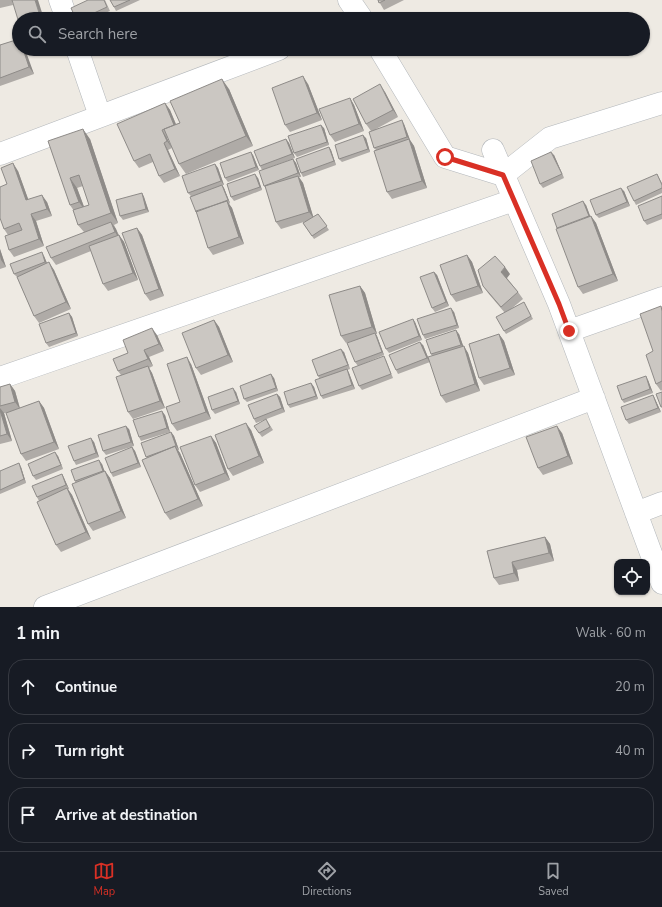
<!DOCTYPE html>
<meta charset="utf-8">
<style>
body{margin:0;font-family:"Nunito Sans",sans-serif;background:#20242c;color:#f1f3f6}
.controls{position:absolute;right:12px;bottom:12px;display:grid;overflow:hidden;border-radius:8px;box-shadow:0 1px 3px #0004}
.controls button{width:36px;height:36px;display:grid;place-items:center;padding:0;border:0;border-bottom:1px solid #363941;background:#171b24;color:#f1f3f6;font:20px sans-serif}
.stop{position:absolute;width:12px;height:12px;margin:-9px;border:3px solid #d93025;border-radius:50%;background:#fff}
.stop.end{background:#d93025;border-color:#fff;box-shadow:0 1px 4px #0008}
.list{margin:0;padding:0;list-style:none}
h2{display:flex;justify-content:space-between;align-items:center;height:52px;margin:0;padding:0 16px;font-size:17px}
h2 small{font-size:13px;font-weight:400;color:#9ea1a6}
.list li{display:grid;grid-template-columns:26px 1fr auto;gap:12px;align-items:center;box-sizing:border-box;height:56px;margin:0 8px 8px;padding:0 8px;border:1px solid #363941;border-radius:16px}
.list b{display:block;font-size:15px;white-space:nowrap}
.list em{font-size:13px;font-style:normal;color:#9ea1a6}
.icon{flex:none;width:22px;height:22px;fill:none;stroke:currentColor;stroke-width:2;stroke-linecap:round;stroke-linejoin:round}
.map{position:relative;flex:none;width:662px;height:607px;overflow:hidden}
.search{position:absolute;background:#171b24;box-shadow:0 1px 3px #0004;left:12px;right:12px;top:12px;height:44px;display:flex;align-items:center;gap:10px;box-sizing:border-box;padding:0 14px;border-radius:22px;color:#9ea1a6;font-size:15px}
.sheet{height:244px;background:#171b24}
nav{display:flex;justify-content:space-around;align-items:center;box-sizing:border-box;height:56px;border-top:1px solid #363941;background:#171b24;font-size:11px;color:#9ea1a6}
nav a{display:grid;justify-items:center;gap:2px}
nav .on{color:#d93025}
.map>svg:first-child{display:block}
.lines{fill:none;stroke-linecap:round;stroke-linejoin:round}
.minor-casing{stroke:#b3b7bb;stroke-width:23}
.minor{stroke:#fff;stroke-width:22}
.wall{fill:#afaba7;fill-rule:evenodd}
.shaded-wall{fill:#8e8b88}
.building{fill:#cbc7c2;stroke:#8e8b88}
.route{stroke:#d93025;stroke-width:5}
</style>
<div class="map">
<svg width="662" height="607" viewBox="0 0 662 607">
<rect width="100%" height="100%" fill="#eeeae3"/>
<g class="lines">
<g class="minor-casing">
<path id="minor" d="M60,0l7,19
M349,0l13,19
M77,49l23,67
M380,49l65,108 58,18 47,-37 112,-35
M493,150l66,154 103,279
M0,154l279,-105
M569,331l93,-33
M0,378l514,-178
M636,513l26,-10
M45,607l549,-209"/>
</g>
<use href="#minor" class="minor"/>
</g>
<path class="wall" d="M0,0h12l1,5 -13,3z
M105,0l5,11 -19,8h-15z
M110,0h30l-24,11 -2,-4z
M378,0h26l-20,10z
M19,39l15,35 -34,12v-41z
M308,84l14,36 -32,12 -5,-7z
M229,89l24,57 -67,28 -7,-10 -11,-27 -1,1 5,10 -4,2 12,26 -16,7 -5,-7 -6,-14 -14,6 -5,-7 31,-58 5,7 6,14 4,-1z
M385,92l13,25 -22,12 28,-5 6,16 4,6 13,42 -35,11 -5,-7 -11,-42 -2,-2 -3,-17 -5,-7z
M350,98l4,7 10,26 -29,11 -5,-7z
M324,128l5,17 -32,12 -3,-4z
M366,138l4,14 -28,10 -3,-3z
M90,139l28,84 -4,2 5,10 5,7 14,38 -30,11 -5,-7 -12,-33 -35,14 -5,-7 33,-26 -6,-7 -4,-14 -4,-6 -22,-64zM83,186l6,19 -5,2 -7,-19z
M286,139l3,4 6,15 -33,12 -2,-4z
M329,147l2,3 5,15 -33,12 -2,-4z
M253,155l6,15 -31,12 -3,-4z
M554,155l10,23 -21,10 -3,-4z
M293,159l3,4 5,14h-2l4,6 10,34 5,-3 11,16 -15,9 -11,-16 4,-2 -26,8 -5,-7 -10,-34 -2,-2z
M215,164l3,4 6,17h-2l2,3 6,15 -1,1 3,4 12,36 -31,11 -5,-7 -17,-52 -3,-3z
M18,171l10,28 19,3 5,14 -16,5 8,25 -30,11 -5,-7 -1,-15 -4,-6 3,-45z
M657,174l5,9v10l-26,12 -2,-4z
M258,178l4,12 -28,11 -3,-4z
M624,191l6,15 -31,12 -3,-3z
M142,193l2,4 5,15 -26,8 -3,-4z
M662,196v23l-15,6 -3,-4z
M586,205l4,11h1l5,7 22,58 -35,13 -5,-7z
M137,228l5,7 22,61 -14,5 -5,-7z
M0,249l6,18 -6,2z
M467,255l5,7 11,31 -27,9 -5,-7z
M44,256l3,7 7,7 17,39 -32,14 -5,-7 -17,-39 -3,-3z
M434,272l3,3 12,31 -14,6 -3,-4z
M510,274l-3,4 11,14 5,7 -12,10 13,-7 9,17 -27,15 -2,-3 1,-18 -17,-20 -5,-7z
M360,286l5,7 12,41h-1l1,2 7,19 -26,11 -3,-4 -2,-21 -7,2 -5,-7z
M661,306l1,3v81l-1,1 -5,-7 -3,-33z
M454,312l5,16 -34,11 -2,-4z
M69,313l3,4 6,19 -29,11 -3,-4z
M214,320l5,7 14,35 -32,13 -5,-7z
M415,322l7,18 -33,13 -3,-4z
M459,334l4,12 5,7 12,38 -34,12 -5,-7 -9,-40 -1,-2z
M499,334l5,7 11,34 -31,10 -5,-7z
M157,335l7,16 -15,6 4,9 -4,2 3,5 13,35 -32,11 -5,-7 -7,-37 -3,-4 10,-18z
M423,345l7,17 -32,12 -2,-4z
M344,352l6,17 -3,1 2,3 6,16 -32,10 -2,-3 -1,-17 -2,-3z
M386,360l7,18 -31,12 -3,-4z
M191,364l20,55 -34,12 -5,-7 8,-22z
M274,378l4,13 -31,11 -3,-3z
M648,380l5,13 -29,10 -2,-3z
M311,383l3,4 4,12 -28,9 -2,-3z
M10,384l5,7 5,17 19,-7 5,7 15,41 -33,12 -5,-7 -14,-41h-3l8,28 -12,3v-57z
M236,392l4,12 -25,10 -3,-4z
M277,394l3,3 5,15 -29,11 -2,-4z
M653,395l2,4 6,13 -32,12 -3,-4z
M165,415l5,17 -29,9 -2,-4z
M266,419l7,11 -11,7 -3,-4z
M129,429l5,17 -28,9 -3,-4z
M251,430l13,33 -31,13 -5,-7z
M171,432l3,4 5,14h-1l2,3 23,53 -33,14 -5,-7 -18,-55 -1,-1z
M562,433l11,31 -30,11 -5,-7z
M211,436l5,7 14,37 -30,12 -5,-7z
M94,442l5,15 -23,8 -2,-4z
M132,447l3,4 6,16 -28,10 -2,-4z
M58,456l5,13 -27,11 -3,-4z
M102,464l2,7h1l5,7 16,40 -33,13 -5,-7 -13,-43z
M21,467l5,16 -26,11v-23z
M62,474l2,4 5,11h-1l4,6 19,44 -30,13 -5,-7 -17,-44 -2,-4z
M545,537l5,7 4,17 -37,9 2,11 -20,4 -5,-7 -7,-27z"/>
<path class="shaded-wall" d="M35,0h3l6,19h-3z
M23,49h2l9,25 -5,-7z
M303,76l5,8 14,36 -5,-7z
M222,79l7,10 24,57 -7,-10z
M380,84l5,8 13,25 -5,-7z
M350,98l4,7 10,26 -5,-7z
M165,103l5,7 9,22 -5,-7z
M402,120l2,4 6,16 4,6 13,42 -5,-7 -13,-42 -2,-2z
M321,125l3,3 5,17 -2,-3z
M83,129l7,10 28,84 -7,-10z
M162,130l5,8 5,10 -5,-7z
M363,135l3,3 4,14 -2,-3z
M286,139l3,4 6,15 -3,-4z
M164,143l4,7 12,26 -5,-7z
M329,147l2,3 5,15 -2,-4z
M251,152l2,3 6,15 -3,-3z
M551,152l3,3 10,23z
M293,159l3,4 5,14 -3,-4z
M13,163l5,8 13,36 -5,-7z
M215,164l3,4 6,17 -3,-4z
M255,174l3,4 4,12 -2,-3z
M298,176l5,7 11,36 -5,-7z
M70,178l7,10 9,24 -7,-10z
M222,185l2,3 6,15 -2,-3z
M621,188l3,3 6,15 -3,-4z
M142,193l2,4 5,15 -3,-3z
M42,195l5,7 5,14 -5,-7z
M227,201l5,7 12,36 -5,-7z
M583,201l3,4 6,16 -3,-4z
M31,214l5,7 8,25 -5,-7z
M591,216l5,7 22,58 -5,-7z
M111,222l5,7 4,11 -5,-8z
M137,228l5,7 22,61 -5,-7z
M119,235l5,7 14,38 -5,-7z
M0,249l6,18 -5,-7 -1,-4z
M42,252l2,4 4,10 -3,-4z
M467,255l5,7 11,31 -5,-7z
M49,262l5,8 17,39 -5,-7z
M505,267l5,7 -4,5 -5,-7z
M434,272l3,3 12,31 -3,-4z
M360,286l5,7 12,41 -5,-7z
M451,308l3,4 5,16 -2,-3z
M69,313l3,4 6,19 -2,-3z
M413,319l2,3 7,18 -3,-4z
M214,320l5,7 14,35 -5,-7z
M152,328l5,7 7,16 -5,-7z
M456,330l3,4 5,14 -3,-3z
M375,333l2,3 7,19 -2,-3z
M499,334l5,7 11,34 -5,-7z
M420,342l3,3 7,17 -3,-4z
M464,346l4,7 12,38 -5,-7z
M341,349l3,3 6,17 -2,-4z
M144,350l5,7 4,9 -5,-7z
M187,357l4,7 20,55 -5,-7z
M148,366l4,7 13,35 -5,-7z
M347,369l2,4 6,16 -3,-4z
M271,374l3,4 4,13 -2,-3z
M646,376l2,4 5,13 -3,-4z
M311,383l3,4 4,12 -2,-3z
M10,384l5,7 5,18 -5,-7z
M233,388l3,4 4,12 -2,-3z
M277,394l3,3 5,15 -3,-4z
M653,395l2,4 6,13 -3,-4z
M39,401l5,7 15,41 -5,-7z
M0,408l4,5 8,28 -5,-7 -7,-24z
M162,411l3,4 5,17 -3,-4z
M246,423l5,7 13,33 -5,-7z
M126,426l3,3 5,17 -3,-4z
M557,426l5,7 11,31 -5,-8z
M171,432l3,4 5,14 -3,-4z
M211,436l5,7 14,37 -5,-7z
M91,438l3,4 5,15 -3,-4z
M175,446l5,7 23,53 -5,-7z
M132,447l3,4 6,16 -3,-4z
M55,452l3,4 5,13 -2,-4z
M99,460l3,4 4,11 -3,-4z
M19,463l2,4 5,16 -2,-4z
M105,471l5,7 16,40 -5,-7z
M62,474l2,4 5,11 -3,-4z
M67,488l5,7 19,44 -5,-7z
M545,537l5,7 4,17 -5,-8z
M512,562l5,8 2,11 -5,-8z"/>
<path class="building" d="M12,0h23l6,19h-22v4z
M88,0h16l3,7 -26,12h-5l-5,-11z
M110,0h20l-16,7z
M378,0h7l-6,3z
M108,16l1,3h-10z
M19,39v10h4l6,18 -29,11v-33z
M303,76l14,37 -32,12 -13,-37z
M222,79l24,57 -67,28 -15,-35 16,-6 -10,-22z
M380,84l13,26 -27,14 -13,-25z
M350,98l9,26 -29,11 -11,-26z
M165,103l9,22 -12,5 5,11 -3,2 11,26 -16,7 -9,-22 -16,7 -17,-37z
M402,120l5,17 -33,11 -5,-16z
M321,125l6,17 -33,11 -6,-17z
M83,129l28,84 -33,12 -5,-15 16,-5 -10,-30 -9,3 9,24 -9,3 -22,-64z
M363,135l5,14 -29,10 -4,-14z
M286,139l6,15 -32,12 -6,-15z
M409,139l13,42 -35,11 -13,-41z
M329,147l5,14 -33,12 -5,-14z
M251,152l5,15 -31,11 -5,-15z
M551,152l11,22 -22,10 -9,-23z
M293,159l5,14 -34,13 -5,-15z
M13,163l13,37 16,-5 5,14 -16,5 8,25 -30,11 -4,-14 17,-6 -3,-7 -15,6 -4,-11v-31l7,-3 -6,-16z
M215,164l6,17 -33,12 -6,-17z
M255,174l5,13 -29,10 -4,-13z
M657,174l5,11v3l-28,13 -7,-14z
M298,176l11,36 -33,10 -11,-36z
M222,185l6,15 -32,12 -6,-15z
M621,188l6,14 -31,13 -6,-15z
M142,193l4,16 -26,7 -4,-16z
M662,196v18l-18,7 -6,-15z
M227,201l12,36 -31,11 -12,-37z
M583,201l6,15 -32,12 -5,-14z
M318,214l9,12 -15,10 -9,-13z
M591,216l22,58 -35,13 -22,-58z
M111,222l4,10 -64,26 -5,-11z
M137,228l22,61 -14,5 -23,-61z
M119,235l14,38 -30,11 -14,-38z
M42,252l3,10 -31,12 -4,-10z
M467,255l11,31 -27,9 -11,-30z
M495,256l10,11 -4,5 17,20 -17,15 -18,-21 -5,-16z
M49,262l17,40 -32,14 -17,-39z
M434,272l12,30 -14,6 -12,-31z
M360,286l12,41 -31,9 -12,-41z
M524,302l7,14 -27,15 -8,-14z
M661,306l1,5v70l-6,3 -10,-29 7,-4 -13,-37z
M451,308l6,17 -34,10 -6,-16z
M69,313l7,20 -30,10 -7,-19z
M413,319l6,17 -33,13 -7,-17z
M214,320l14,35 -32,13 -14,-35z
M152,328l7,16 -15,6 4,9 -30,12 -5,-12 15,-6 -5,-13z
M456,330l5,15 -30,9 -5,-14z
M375,333l7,19 -27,10 -8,-19z
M499,334l11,34 -31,10 -10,-34z
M420,342l7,16 -31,12 -7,-15z
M464,346l11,38 -34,12 -13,-39z
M341,349l7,16 -30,11 -6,-16z
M384,356l7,18 -32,12 -7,-18z
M187,357l19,55 -34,12 -6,-17 14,-5 -13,-38z
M148,366l12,35 -32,11 -12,-35z
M347,369l5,16 -31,11 -6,-16z
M271,374l5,14 -32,11 -4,-13z
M646,376l4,13 -28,11 -5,-14z
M311,383l5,13 -28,9 -4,-13z
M10,384l5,18 -15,4v-19z
M233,388l5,13 -26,9 -4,-13z
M662,392v15h-1l-5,-13z
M277,394l5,14 -28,11 -6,-14z
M653,395l5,13 -32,12 -5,-13z
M39,401l15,41 -33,12 -15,-41z
M0,410l7,24 -7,2z
M162,411l5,17 -28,9 -6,-17z
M266,419l4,8 -11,6 -5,-7z
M246,423l13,33 -31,13 -13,-34z
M126,426l5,16 -28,9 -5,-16z
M557,426l11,30 -30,12 -12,-31z
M171,432l5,14 -30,11 -5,-14z
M211,436l14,37 -30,12 -15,-38z
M91,438l5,15 -22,8 -6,-15z
M175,446l23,53 -33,14 -23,-53z
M132,447l6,16 -27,10 -6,-15z
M55,452l6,13 -28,11 -5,-12z
M99,460l4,11 -28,10 -4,-11z
M19,463l5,16 -24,11v-19z
M105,471l16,40 -33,13 -16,-40z
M62,474l4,11 -29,12 -5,-11z
M67,488l19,44 -30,13 -19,-43z
M545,537l4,16 -37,9 2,11 -20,5 -7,-27z"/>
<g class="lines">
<path class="route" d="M445,157l58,18 56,129 10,27"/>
</g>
</svg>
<div class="controls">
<button><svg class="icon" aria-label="locate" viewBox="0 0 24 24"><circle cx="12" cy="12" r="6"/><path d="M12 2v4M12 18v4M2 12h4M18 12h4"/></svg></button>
</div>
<div class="stop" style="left:445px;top:157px"></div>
<div class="stop end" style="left:569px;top:331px"></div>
<div class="search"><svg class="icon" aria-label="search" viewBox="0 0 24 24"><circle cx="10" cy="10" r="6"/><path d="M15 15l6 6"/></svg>Search here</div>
</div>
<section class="sheet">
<h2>1 min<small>Walk · 60 m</small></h2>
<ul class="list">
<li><svg class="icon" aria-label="ahead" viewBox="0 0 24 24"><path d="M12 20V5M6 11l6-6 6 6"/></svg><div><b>Continue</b></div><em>20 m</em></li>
<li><svg class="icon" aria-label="right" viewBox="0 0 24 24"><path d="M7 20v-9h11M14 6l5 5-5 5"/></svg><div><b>Turn right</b></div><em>40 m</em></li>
<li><svg class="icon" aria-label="arrive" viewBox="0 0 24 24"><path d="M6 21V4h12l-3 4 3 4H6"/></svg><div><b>Arrive at destination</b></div></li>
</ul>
</section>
<nav>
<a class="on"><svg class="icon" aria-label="map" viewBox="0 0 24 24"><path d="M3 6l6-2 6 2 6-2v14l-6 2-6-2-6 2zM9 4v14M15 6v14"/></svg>Map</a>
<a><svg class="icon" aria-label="directions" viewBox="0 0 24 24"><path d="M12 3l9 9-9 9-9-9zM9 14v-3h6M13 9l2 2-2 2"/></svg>Directions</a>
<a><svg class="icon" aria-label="saved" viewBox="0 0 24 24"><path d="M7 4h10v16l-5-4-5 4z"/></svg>Saved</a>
</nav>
